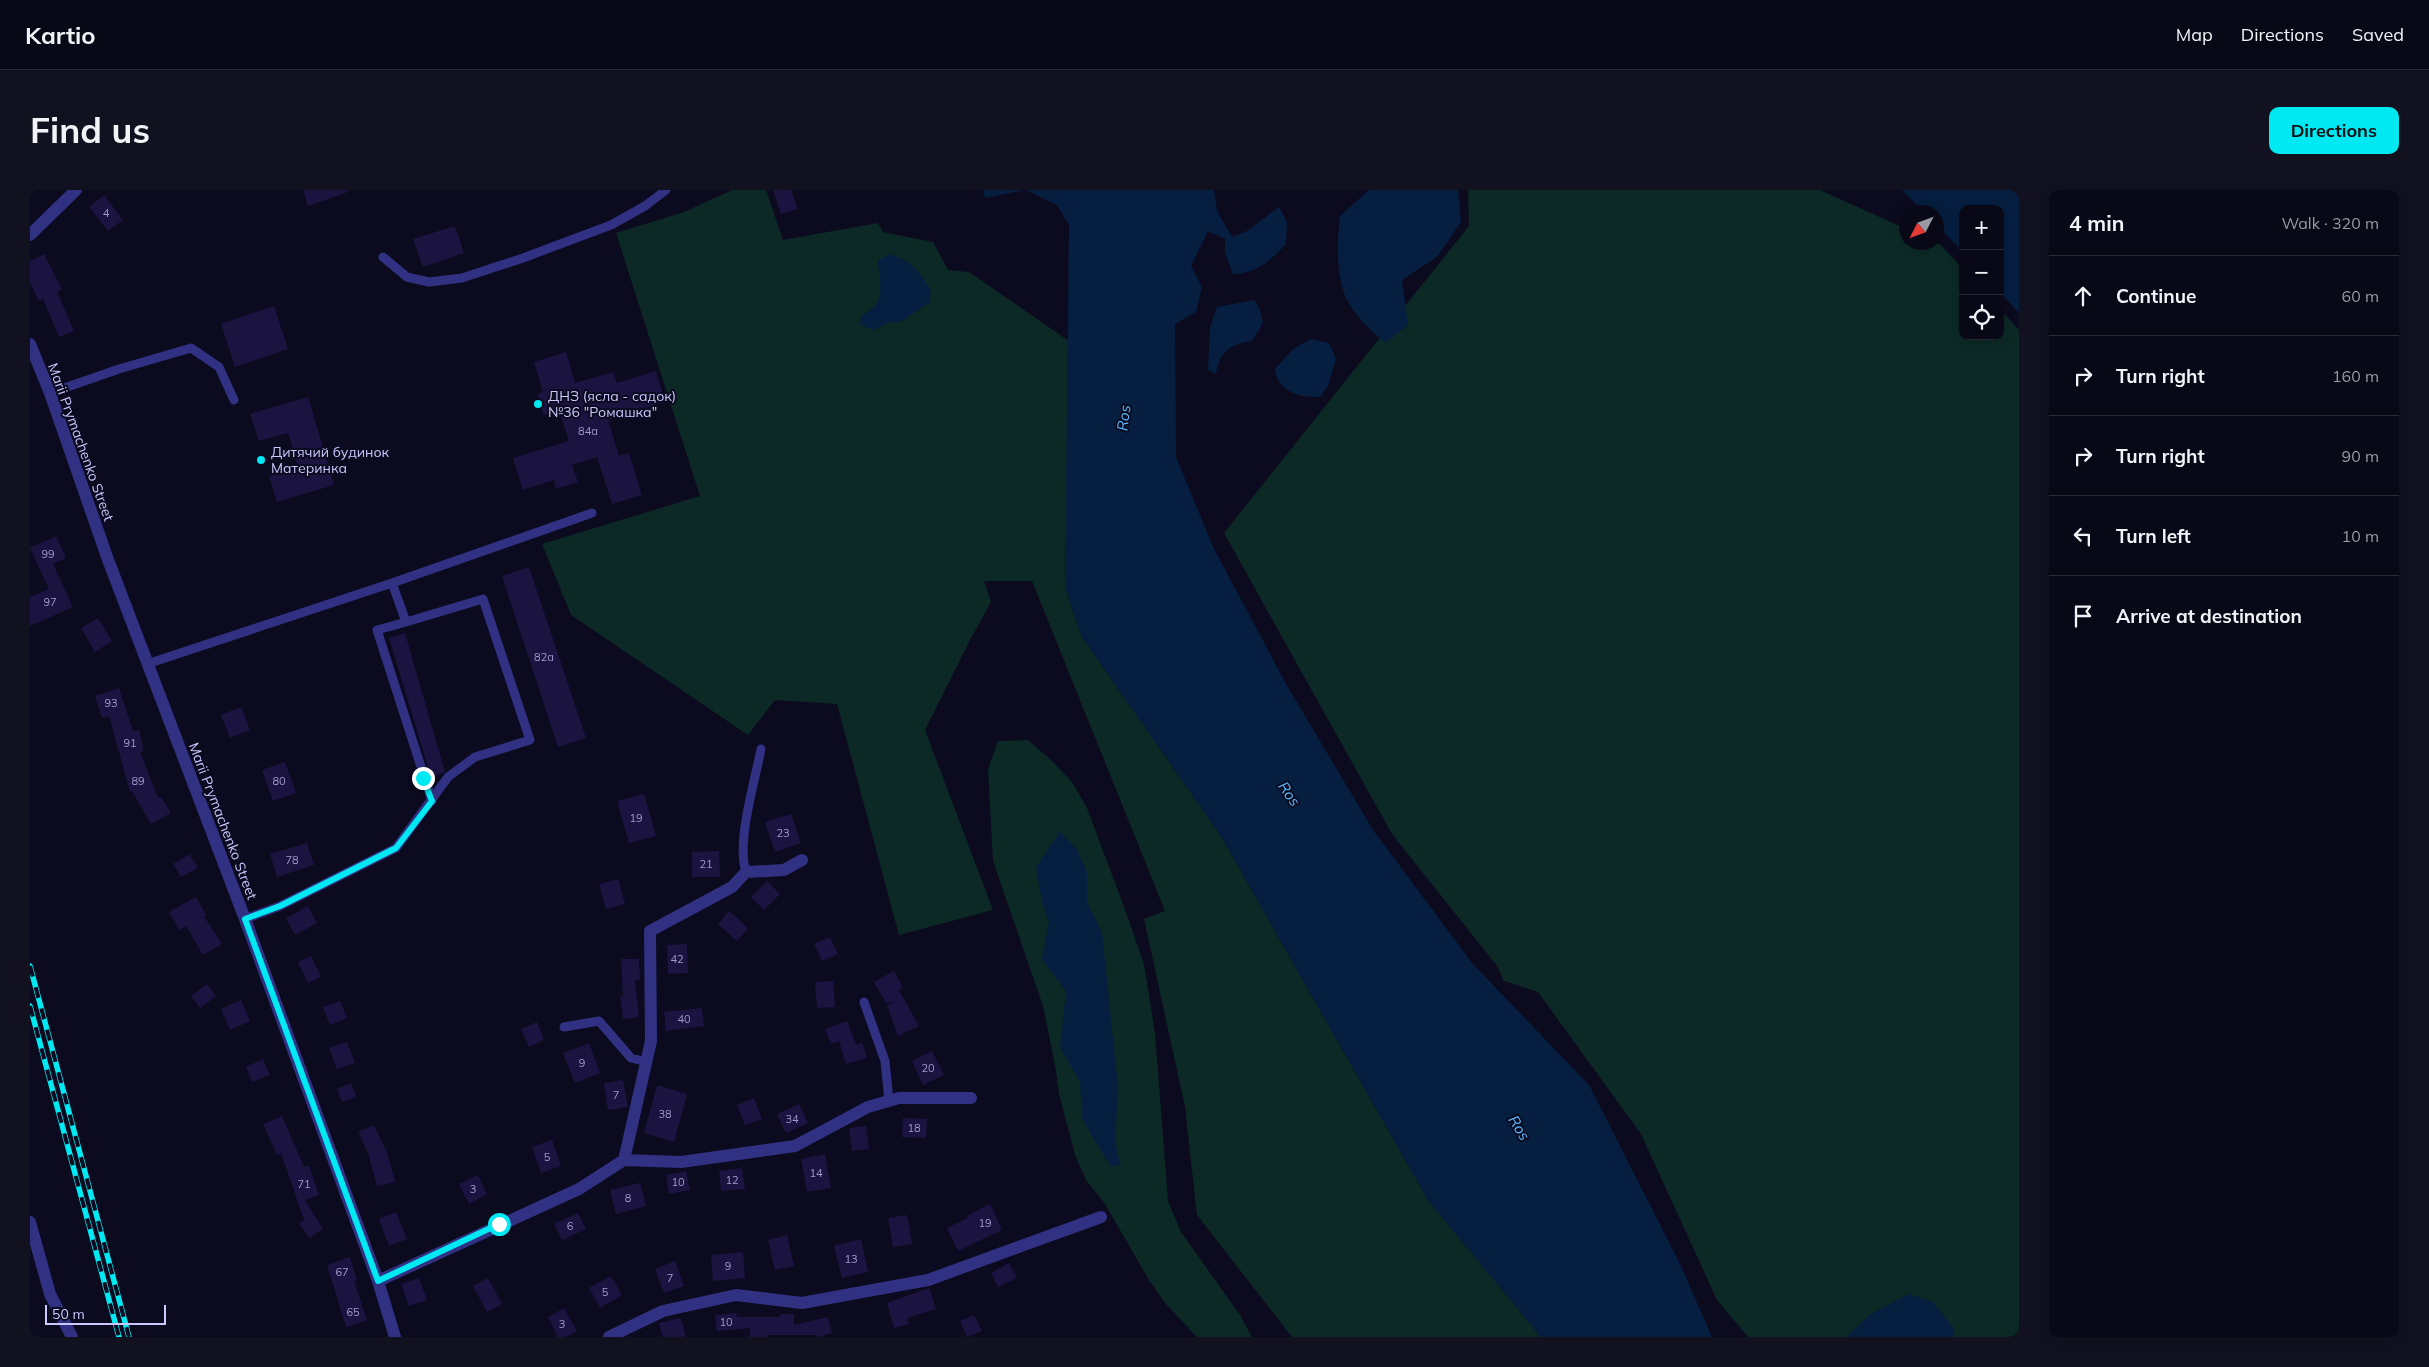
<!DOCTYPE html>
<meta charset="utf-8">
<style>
body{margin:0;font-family:Mulish,sans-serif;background:#121120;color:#f1f3f6}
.controls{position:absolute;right:15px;top:15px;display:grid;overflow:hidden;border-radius:10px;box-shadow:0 2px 12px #0003}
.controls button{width:45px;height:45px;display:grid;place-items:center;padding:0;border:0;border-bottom:1px solid #292936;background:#090817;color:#f1f3f6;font:25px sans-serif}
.compass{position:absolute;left:1869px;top:15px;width:45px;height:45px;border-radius:50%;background:#090817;box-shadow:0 2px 12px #0003;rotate:228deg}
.scale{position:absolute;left:15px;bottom:12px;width:121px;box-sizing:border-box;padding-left:5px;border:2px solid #cbc7ff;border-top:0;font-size:14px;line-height:18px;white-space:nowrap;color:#cbc7ff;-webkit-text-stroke:4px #0c0a1f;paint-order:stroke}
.stop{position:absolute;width:15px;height:15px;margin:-11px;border:4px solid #00e8f2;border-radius:50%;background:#fff}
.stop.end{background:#00e8f2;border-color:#fff;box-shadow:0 1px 5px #0008}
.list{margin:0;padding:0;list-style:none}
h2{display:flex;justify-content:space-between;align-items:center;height:65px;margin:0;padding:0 20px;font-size:21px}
h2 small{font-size:16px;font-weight:400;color:#999aa1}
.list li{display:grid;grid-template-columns:32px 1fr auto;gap:15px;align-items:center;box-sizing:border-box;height:80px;padding:0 20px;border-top:1px solid #292936}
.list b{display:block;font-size:19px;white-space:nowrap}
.list em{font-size:16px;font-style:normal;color:#999aa1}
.icon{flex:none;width:28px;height:28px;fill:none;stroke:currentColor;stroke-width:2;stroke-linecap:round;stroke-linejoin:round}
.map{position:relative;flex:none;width:1989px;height:1147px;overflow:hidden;border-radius:10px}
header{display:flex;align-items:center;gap:30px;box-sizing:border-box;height:70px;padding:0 25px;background:#090817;border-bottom:1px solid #292936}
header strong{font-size:24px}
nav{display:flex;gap:28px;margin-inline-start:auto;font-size:18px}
.intro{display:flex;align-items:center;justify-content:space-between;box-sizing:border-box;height:120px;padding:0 30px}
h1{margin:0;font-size:35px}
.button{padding:12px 22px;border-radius:10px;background:#00e8f2;color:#111;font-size:18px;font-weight:700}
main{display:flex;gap:30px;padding:0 30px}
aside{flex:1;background:#090817;border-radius:10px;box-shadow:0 2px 12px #0003}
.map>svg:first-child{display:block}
.green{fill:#0c2926}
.water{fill:#061f41}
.building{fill:#1b1441}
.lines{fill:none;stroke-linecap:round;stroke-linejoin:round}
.lane{stroke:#303182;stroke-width:9}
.street{stroke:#303182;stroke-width:12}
.rail-casing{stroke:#00e8f2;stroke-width:5.5}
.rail{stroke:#0c0a1f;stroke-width:4;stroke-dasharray:11;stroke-linecap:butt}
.route{stroke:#00e8f2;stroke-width:6}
.poi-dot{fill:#00e8f2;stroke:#0c0a1f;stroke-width:2}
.labels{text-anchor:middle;stroke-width:4;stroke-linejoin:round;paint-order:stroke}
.number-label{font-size:11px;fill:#9f9ad0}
.poi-label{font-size:14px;fill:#cbc7ff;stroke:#0c0a1f;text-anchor:start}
.street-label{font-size:14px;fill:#cbc7ff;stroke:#0c0a1f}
.water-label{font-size:15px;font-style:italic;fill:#55baff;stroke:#0c0a1f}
</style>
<header>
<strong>Kartio</strong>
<nav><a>Map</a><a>Directions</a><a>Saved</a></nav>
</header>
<div class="intro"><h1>Find us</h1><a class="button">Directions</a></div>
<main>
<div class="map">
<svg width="1989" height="1147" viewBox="0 0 1989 1147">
<rect width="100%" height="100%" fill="#0c0a1f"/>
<path class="green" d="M702,0h34l17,50 95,-17 5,9 50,10 15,28 21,2 100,69 -4,246 17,50 139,199 207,364 113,137h-249l-95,-122 -12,-108 -41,-188 21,-8 -133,-330h-48l7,21 -22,40 -44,88 68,180 -94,25 -62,-231 -62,-4 -27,35 -177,-120 -29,-71 158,-48 -84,-263 68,-21z
M1438,0h352l86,39v13l34,2 23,25v67h37v-27l19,21v1007h-271l-31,-37 -76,-166 -103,-142 -34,-11 -7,-15 -105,-132 -168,-301 245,-307z
M998,550l23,20 21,22 15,26 36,96 21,60 11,69 13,168 13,31 59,83 12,22h-55l-31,-33 -17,-24 -44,-76 -19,-24 -11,-25 -16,-61 -4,-29 -12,-59 -50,-145 -5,-92 10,-28z"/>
<path class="water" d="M953,0h41l-39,8z
M996,0h188l3,21 15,26 15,-6 32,-24 8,15 -1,22c-15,16 -30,30 -53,30l-8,-21v-14l-17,-8 -17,35 11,21 -6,25 -21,12 1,133 37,90 73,137 87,146 99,133 117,122 91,179 32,73h-171l-113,-137 -207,-364 -139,-199 -17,-50 4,-362 -12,-20z
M1339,0h89l3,32 -24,35 -35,23 6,45 -23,18c-14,-12 -35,-32 -41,-50 -8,-24 -7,-52 -4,-77z
M1872,0h117v123l-19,-21v-83h-37v43l-26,-27 -1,-13h-12z
M859,64c24,8 29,15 42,37l-2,12 -27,18 -14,2 -14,7 -14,-5 1,-9c26,-13 19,-30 17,-55z
M1224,110l5,7 4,16 -11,18c-22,3 -33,11 -36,33l-8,-4 2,-43 7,-20z
M1281,149l18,4 7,16 -8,27 -8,11c-19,1 -43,-5 -45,-28l18,-20z
M1030,642l16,16 11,25v29l15,30 16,156 -3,57 6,19 -10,3 -29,-48 -2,-37 -20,-35 6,-56 -24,-31 7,-38 -7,-20 -6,-35z
M1879,1104l24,8 21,27 -1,8h-107l25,-23z"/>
<path class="building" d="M273,0h44l1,2 -40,14z
M743,0h18l7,19 -17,5z
M74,5l19,25 -15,11 -19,-24z
M425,36l9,27 -41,14 -10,-28z
M14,64l18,35 -5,3 17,39 -15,6 -16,-38 -4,2 -9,-18v-22z
M244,116l14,43 -53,18 -14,-43z
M536,162l9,31 38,-11 4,11 39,-12 9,31 -57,18 11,36 10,-3 13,42 -30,9 -15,-47 -25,8 6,17 -22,7 -2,-9 -31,10 -10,-32 56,-17 -10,-31 -15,5 -7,-21 6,-2 -9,-30z
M278,207l26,88 -57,17 -8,-26 29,-9 -10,-34 -29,8 -9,-27z
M26,346l10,22 -13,6 20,43 -43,19v-29l19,-8 -19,-41z
M499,377l57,171 -28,9 -56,-171z
M68,428l14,23 -17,11 -14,-24z
M375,443l40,139 -14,5 -42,-139z
M89,498l14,43 6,-1 5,21 -4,1 18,46 3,-1 10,16 -20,11 -19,-33 -2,1 -21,-76 -7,2 -7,-22z
M211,517l9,23 -20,8 -9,-23z
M255,572l11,31 -23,8 -11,-31z
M614,604l12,42 -27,7 -12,-42z
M761,624l10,29 -26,9 -10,-30z
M277,653l7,22 -37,12 -7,-23z
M689,661l1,26h-28v-25z
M160,664l8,14 -17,9 -8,-13z
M588,689l7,25 -19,5 -7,-25z
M737,691l13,13 -16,16 -13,-13z
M166,707l10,18 -2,1 18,28 -19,11 -17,-29 -7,4 -10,-18z
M278,716l9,17 -22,12 -9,-17z
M699,721l19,17 -11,13 -19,-17z
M800,747l8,17 -16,7 -8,-17z
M657,754l1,29 -20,1 -1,-29z
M281,766l10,21 -13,6 -10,-21z
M591,769h18l1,21h-5l4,37 -16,2 -3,-22 3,-1z
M864,781l9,17 -4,2 20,36 -21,10 -11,-31 8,-3 -9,1 -12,-21z
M803,791l2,26 -18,1 -2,-26z
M177,794l9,12 -16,12 -9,-12z
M211,810l9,21 -20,9 -9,-21z
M310,811l7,17 -17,7 -7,-18z
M672,818l2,18 -38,5 -2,-19z
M817,831l9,24 6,-2 5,15 -21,6 -7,-23 -8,3 -6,-15z
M507,832l7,18 -15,7 -8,-18z
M317,852l8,21 -18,6 -8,-21z
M559,853l11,30 -25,10 -12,-30z
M902,861l12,24 -21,10 -11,-24z
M233,869l7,16 -18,7 -6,-15z
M593,890l5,27 -20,3 -4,-27z
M321,893l5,14 -14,5 -5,-13z
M627,895l30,9 -13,48 -30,-9z
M724,908l8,21 -17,6 -8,-20z
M769,914l9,19 -22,10 -9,-19z
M252,926l22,51 5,-2 10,30 -14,5 18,29 -14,9 -10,-15 5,-3 -23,-67 -4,2 -14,-31z
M873,928l24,1 -1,19 -24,-1z
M344,935l13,27 8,30 -18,4 -9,-33 -10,-21z
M836,936l3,23 -17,2 -3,-23z
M522,950l9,26 -20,7 -9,-26z
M795,964l6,34 -24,4 -6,-33z
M712,978l3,21 -24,2 -2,-20z
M656,981l4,19 -21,4 -3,-19z
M448,985l9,19 -18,10 -10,-20z
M610,993l6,23 -30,8 -6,-24z
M960,1014l12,26 -44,21 -11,-23 21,-10 -1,-2z
M366,1022l11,27 -18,7 -10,-27z
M548,1023l8,16 -24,11 -8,-16z
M877,1025l5,29 -19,3 -5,-29z
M757,1045l7,31 -19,4 -7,-30z
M831,1049l7,33 -26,6 -8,-32z
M713,1062l2,26 -32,3 -2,-26z
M320,1067l7,23 -3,1 13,39 -21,7 -19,-62z
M645,1071l9,25 -20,7 -9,-24z
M979,1073l8,15 -19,9 -7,-14z
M581,1086l11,19 -22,13 -11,-20z
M389,1088l8,22 -18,6 -8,-22z
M458,1088l14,26 -15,8 -14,-26z
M899,1098l7,21 -29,9 2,6 -15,4 -7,-25z
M534,1118l13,23 -12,6h-7l-10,-20z
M706,1123l1,4h43v-3h14v11l34,-8 4,16 -15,4 -1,-2h-49v2h-17v-9l-33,3 -2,-16z
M944,1125l8,16 -15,6 -7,-16z
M651,1128l5,19h-23l-4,-14z"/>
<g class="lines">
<path class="lane" d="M353,67l24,20 22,5 33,-4 61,-20 88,-33 34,-19 21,-16
M20,203l69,-24 72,-21 28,19 15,33
M376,432l-29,8 55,171
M117,474l245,-81 200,-70
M716,682c-10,-30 9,-91 15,-123
M215,729l35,-13 116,-58 52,-71 27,-20 55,-17 -47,-141 -77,23 -14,-39
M834,812l21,59 4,40
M534,837l35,-6 32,37 16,4"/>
<path class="street" d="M0,45l46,-45
M0,154l20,49 57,164 138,362 133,362 17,56
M594,970l27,-119 -1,-110 82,-44 14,-15 38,-2 18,-10
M0,1032l20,72 22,43
M348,1091l201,-92 45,-29 57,2 114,-16 73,-39 31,-9h72
M579,1147l54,-26 73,-16 66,8 126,-23 173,-63"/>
<g class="rail-casing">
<path id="rail" d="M0,776l99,371
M0,816l89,331"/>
</g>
<use href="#rail" class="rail"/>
</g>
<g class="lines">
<path class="route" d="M393,588l9,23 -36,47 -116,58 -35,13 133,362 121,-57"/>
</g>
<g class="poi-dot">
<circle cx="508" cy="214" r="5"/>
<circle cx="231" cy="270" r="5"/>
</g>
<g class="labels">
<g class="number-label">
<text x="76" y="27">4</text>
<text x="558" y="245">84а</text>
<text x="18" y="368">99</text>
<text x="20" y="416">97</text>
<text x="514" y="471">82а</text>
<text x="81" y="517">93</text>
<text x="100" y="557">91</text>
<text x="108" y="595">89</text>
<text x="249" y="595">80</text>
<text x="606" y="632">19</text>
<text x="753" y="647">23</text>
<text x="262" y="674">78</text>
<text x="676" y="678">21</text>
<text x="647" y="773">42</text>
<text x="654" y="833">40</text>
<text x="552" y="877">9</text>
<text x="898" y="882">20</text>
<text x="586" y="909">7</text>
<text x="635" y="928">38</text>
<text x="762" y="933">34</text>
<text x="884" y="942">18</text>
<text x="517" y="971">5</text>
<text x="786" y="987">14</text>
<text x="702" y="994">12</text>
<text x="648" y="996">10</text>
<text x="274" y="998">71</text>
<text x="443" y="1003">3</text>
<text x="598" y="1012">8</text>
<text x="955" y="1037">19</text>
<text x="540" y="1040">6</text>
<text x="821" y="1073">13</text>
<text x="698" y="1080">9</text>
<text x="312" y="1086">67</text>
<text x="640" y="1092">7</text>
<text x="575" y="1106">5</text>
<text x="323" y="1126">65</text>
<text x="696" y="1136">10</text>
<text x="532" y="1138">3</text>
</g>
<g class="poi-label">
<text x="518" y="211">ДНЗ (ясла - садок)<tspan x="518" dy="16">№36 "Ромашка"</tspan></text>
<text x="241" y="267">Дитячий будинок<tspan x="241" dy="16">Материнка</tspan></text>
</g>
<g class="street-label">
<text transform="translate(51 252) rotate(70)" y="5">Marii Prymachenko Street</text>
<text transform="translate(193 631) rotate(69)" y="5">Marii Prymachenko Street</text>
</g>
<g class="water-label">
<text transform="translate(1094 228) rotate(-83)" y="5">Ros</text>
<text transform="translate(1259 604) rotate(55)" y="5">Ros</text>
<text transform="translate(1489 938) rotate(58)" y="5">Ros</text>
</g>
</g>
</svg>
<div class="controls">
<button>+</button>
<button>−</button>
<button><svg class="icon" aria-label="locate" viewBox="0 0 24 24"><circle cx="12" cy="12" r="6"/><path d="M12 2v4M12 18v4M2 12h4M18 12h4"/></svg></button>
</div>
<svg class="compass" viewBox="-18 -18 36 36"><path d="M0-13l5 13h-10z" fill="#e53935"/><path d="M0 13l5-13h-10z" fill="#999aa1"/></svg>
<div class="scale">50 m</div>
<div class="stop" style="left:469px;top:1034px"></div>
<div class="stop end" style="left:393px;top:588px"></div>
</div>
<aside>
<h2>4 min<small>Walk · 320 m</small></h2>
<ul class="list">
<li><svg class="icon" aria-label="ahead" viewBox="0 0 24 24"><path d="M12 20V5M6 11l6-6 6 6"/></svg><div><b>Continue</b></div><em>60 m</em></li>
<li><svg class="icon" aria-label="right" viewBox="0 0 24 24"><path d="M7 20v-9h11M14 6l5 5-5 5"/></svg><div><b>Turn right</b></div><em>160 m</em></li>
<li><svg class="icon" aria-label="right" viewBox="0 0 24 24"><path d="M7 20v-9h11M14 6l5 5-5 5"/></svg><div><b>Turn right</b></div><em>90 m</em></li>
<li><svg class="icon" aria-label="left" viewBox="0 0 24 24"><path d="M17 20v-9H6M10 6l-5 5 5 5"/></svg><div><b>Turn left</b></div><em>10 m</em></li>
<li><svg class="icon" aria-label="arrive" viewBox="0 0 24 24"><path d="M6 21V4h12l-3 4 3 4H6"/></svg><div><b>Arrive at destination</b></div></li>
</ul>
</aside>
</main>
